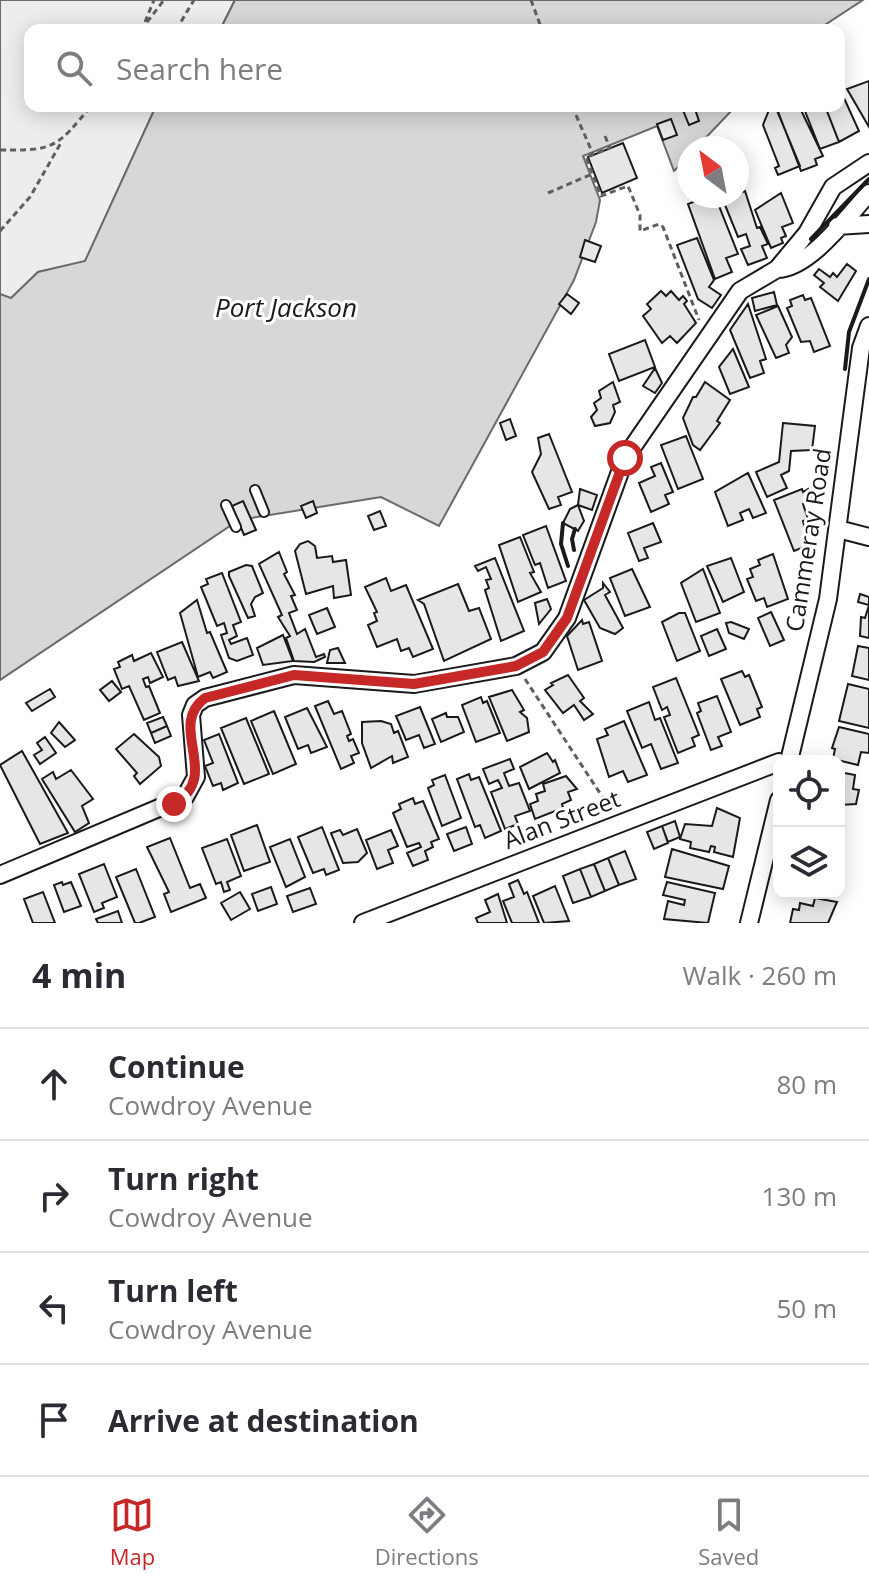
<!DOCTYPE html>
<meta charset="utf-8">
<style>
body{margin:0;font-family:"Open Sans",sans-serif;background:#f2f2f3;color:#2b2b33}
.controls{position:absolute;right:24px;bottom:24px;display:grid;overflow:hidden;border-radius:16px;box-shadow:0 4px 20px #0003}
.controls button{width:72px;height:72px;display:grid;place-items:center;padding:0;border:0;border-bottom:2px solid #e1e1e2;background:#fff;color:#2b2b33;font:40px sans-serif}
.compass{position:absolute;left:677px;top:136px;width:72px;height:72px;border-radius:50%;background:#fff;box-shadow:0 4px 20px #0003;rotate:328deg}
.stop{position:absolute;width:24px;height:24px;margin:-18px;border:6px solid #c62828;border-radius:50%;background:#fff}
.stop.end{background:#c62828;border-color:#fff;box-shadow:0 2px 8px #0008}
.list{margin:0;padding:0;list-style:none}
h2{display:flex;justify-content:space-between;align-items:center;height:104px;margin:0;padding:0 32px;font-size:34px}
h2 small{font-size:26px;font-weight:400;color:#7c7c81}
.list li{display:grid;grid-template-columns:52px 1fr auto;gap:24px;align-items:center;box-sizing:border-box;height:112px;padding:0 32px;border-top:2px solid #e1e1e2}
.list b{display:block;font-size:30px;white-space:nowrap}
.list p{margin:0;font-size:26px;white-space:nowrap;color:#7c7c81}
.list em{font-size:26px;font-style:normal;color:#7c7c81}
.icon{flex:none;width:44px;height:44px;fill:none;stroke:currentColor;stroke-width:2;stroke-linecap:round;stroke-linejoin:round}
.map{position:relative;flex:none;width:869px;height:923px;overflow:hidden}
.search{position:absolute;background:#fff;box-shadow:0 4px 20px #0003;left:24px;right:24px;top:24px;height:88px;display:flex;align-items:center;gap:20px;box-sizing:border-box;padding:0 28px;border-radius:16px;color:#7c7c81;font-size:30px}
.sheet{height:552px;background:#fff}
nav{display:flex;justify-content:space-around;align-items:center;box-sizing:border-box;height:112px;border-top:2px solid #e1e1e2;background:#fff;font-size:22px;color:#7c7c81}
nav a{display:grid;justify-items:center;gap:4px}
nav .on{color:#c62828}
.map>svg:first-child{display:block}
.built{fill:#ededed;stroke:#6a6a6a;stroke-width:2}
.water{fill:#d7d7d7;stroke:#6a6a6a;stroke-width:2}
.building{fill:#e6e6e6;stroke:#1a1a1a;stroke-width:2}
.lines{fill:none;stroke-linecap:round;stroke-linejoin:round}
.service-casing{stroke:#1a1a1a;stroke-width:12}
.minor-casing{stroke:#1a1a1a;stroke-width:20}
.path{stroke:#5f5f5f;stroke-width:3;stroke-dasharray:6 4;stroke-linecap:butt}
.service{stroke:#fff;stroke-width:8}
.minor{stroke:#fff;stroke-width:16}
.wall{stroke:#1a1a1a;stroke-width:4}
.route{stroke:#c62828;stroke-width:10}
.labels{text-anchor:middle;stroke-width:6;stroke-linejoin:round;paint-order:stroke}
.street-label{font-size:24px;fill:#1a1a1a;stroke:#fff}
.water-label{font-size:26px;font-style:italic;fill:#1a1a1a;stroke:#fff}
</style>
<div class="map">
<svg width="869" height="923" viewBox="0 0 869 923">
<rect width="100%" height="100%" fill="#fff"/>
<path class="built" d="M0,0h235l-15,30h-190v76h126l-71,156 -47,10 -27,27 -11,-5z"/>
<path class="water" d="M235,0h628l-46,30h-597z
M156,106h580l-40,42h-7v8l-15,15 -17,-45 -74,30 17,44 -4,22 -22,58 -135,246 -58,-29 -142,23 -239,160v-386l11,4 27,-26 47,-11z"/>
<path class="building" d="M869,81v46l-22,-38z
M839,87l20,44 -20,11 -14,-36h14z
M694,106l5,15 -10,4 -6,-15z
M785,106h14l24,50 -8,3 2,6 -16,6 -24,-62z
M803,106h22l14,36 -19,7z
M776,108l24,58 -22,9 -3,-7 4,-2 -16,-41 6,-15z
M671,119l6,16 -14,5 -6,-16z
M623,143l14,35 -35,15 -14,-36z
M745,191l12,37 3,-1 8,17 -6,2 5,12 -19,7 -7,-16 9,-3 -4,-12 -8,3 -15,-37z
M781,193l12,30 -11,4 4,9 -5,2 2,5 -12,5 -16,-38z
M708,196h7l23,58 -12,4 6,14 -17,7 -27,-75z
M697,238l17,42 -5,7 12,8 -9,13 -14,-9 -21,-54z
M585,240l16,6 -6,16 -15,-5z
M847,264l9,7 -18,30 -18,-14 4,-4 -10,-8 5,-6 11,8 3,-4 4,4z
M661,291l5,5 5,-5 8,9 4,-4 4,5 -3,3 12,19 -19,20 -7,-7 -8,7 -19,-27 8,-7 -4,-5z
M774,292l3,13 -22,6 -3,-13z
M567,294l12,9 -8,11 -12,-10z
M803,295l2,5 6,-2 19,48 -16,6 -4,-11 -9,1 -14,-34 5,-2 -2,-6z
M748,304l18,55 -6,2 4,12 -14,5 -20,-48z
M778,306l14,31 -6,8 3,8 -13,5 -20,-43z
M645,340l10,27 -36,14 -10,-27z
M733,349l16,38 -19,7 -11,-27z
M655,368l7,15 -7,10 -12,-7z
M613,382l7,20 -7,3 2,7 -5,11 -15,3 -4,-9 6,-7 -3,-7 7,-5 -2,-7z
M705,382l25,18 -13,21 3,2 -20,27 -7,-5 -10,-27 10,-21h3z
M510,419l6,17 -10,4 -6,-17z
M783,423l32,3 -3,24 -21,1 -2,20 -8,4 6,13 -20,9 -11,-25 23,-10z
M549,434l23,58 -14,5 3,8 -12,4 -17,-37 9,-18 -3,-16z
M686,436l17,43 -25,10 -17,-44z
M661,463l12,29 -8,3 4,9 -18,8 -12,-29 16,-7 -4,-9z
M748,473l18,40 -13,5 -4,-9 -9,4 3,7 -15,6 -13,-34z
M580,489l17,6 -5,15 -14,-5z
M802,489l1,3 5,-3 4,9 -9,6 5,15 -5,2 6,24 -15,6 -20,-51z
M243,501l13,29 -12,5 -12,-29z
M313,501l4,12 -11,5 -5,-12z
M578,505l6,16 -6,10 -15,-8 7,-14z
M380,511l6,15 -12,4 -6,-14z
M653,523l8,19 -17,6 4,10 -9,3 -11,-28z
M546,526l20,55 -18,7 -8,-25 -5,2 -12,-30z
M520,537l14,35 -4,1 11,19 -23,10 -19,-57z
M308,541l7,5 2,12 15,-2 1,6 13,-2 5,35 -17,3 -1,-12 -27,8 -11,-43 5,-7z
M279,552l8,20 -3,2 11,21 -4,1 6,14 -8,3 8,21 8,-5 11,28 8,-3 1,3 -11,5 -20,-1 -8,-23 4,-2 -12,-19 4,-2 -23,-51z
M773,554l15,45 -21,8 -3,-9 -8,3 -9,-22 6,-2 -3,-8 10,-4 -2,-5z
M495,558l29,73 -23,10 -16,-51 4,-2 -3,-8 5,-1 -5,-12 -8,4 -3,-5z
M731,558l13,34 -21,10 -16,-36z
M246,565l6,1 11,27 -8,4 -4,7 4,12 -7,2 -19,-42v-4z
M632,569l18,38 -25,9 -15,-38z
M703,569l17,44 -24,9 -15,-39z
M222,573l19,49 -8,3 4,11 -8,4 2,4 16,-6 6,17 -16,6 -8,-3 -8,-23 6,-2 -3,-10 -7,3 -16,-39 7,-3 -2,-5z
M386,578l5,13 15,-6 27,64 -20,8 -4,-9 -8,3 -4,-12 -20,8 -9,-22 9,-4 -3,-8 3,-1 -12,-25z
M603,583l7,9 -5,3 18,33 -8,6 -15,-6 -16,-28 19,-12z
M458,584l11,27 10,-3 12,31 -47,22 -20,-57 -6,-4z
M860,594l9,3v41l-9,-2 1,-19 4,1 4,-13 -11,-3z
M547,599l4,10 -12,15 -4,-21z
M197,600l10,33 3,-1 17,40 -14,6 -3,-6 -12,5 -18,-64z
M327,608l8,19 -18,7 -8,-19z
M771,612l13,28 -14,6 -12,-28z
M679,613h6l15,38 -23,10 -15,-39z
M582,620l1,4 6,-2 13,39 -24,9 -11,-34z
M731,622l18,7 -5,10 -15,-6 -3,-10z
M717,629l9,20 -17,7 -8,-20z
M283,635l10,26 -30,4 -6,-17z
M182,642l17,39 -21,5 -3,-9 -7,3 -11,-28z
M858,646l11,2v32l-17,-4z
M338,648l7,15h-18l3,-13z
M151,653l12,24 -13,6 -2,-6 -5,2 3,8 3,-1 11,27 -16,7 -15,-34 -7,3 -8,-20 6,-2 -2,-5 14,-7 2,6z
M742,671l3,6 4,-2 13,32 -5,2 3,8 -20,8 -19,-46z
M568,675l16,23 -4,3 13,13 -9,6 -10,-15 -11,8 -18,-23 8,-5 -2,-2z
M676,678l23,57 -7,3 3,8 -17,7 -14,-36 6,-2 -3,-8 -5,3 -9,-23z
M112,681l9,11 -12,9 -9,-11z
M848,684l21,5v39l-30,-7z
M50,689l5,8 -23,14 -6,-8z
M512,690l12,20 -4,2 7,6 2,14 -22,9 -18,-44z
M717,696l14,36 -13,5 4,9 -11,4 -14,-37 4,-2 -3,-8z
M481,697l2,6 4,-2 13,32 -24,9 -14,-37z
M328,701l6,13 8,-3 9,23 -4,2 2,5 4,-2 6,14 -8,3 3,7 -13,6 -26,-63z
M649,702l6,18 5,-2 18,45 -17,6 -10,-25 -9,4 -15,-37z
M420,707l15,37 -11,4 -5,-13 -13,5 -10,-24z
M307,708l20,39 -16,6 -3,-8 -10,4 -13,-32z
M274,711l22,53 -23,10 -22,-53z
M446,713l1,4h11l6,15 -23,10 -9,-23z
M163,717l4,9 -16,7 -4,-10z
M246,718l23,56 -25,10 -23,-56z
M381,721l10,3 3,9 4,-2 10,26 -15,6 -1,-7 -21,12 -9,-25v-21z
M624,721l23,54 -19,7 -5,-11 -14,6 -12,-38 11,-4 -3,-6z
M59,722l16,18 -10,7 -14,-14z
M167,726l4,10 -16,7 -4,-10z
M839,727l30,7v19l-8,-1 -3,13 -25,-6 2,-10 -3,-1z
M134,734l25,23 2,9 -21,18 -6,-8 3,-3 -21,-24z
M219,734l19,49 -15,7 -2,-7 -8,3 -8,-20 8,-3 -9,-23z
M45,737l11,16 -16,11 -6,-9 8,-5 -5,-7z
M22,751l46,82 -28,11 -40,-79z
M547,753l6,9 2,-2 5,13 -31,16 -9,-22z
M510,759l4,10 -10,4 5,13 10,-3 11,28 -15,5 3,8 -13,5 -14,-37 11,-4 -4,-8 -9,4 -6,-15z
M71,770l22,29 -11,7 7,17 -14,9 -33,-53 11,-7 3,7z
M839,772l16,3 -2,14 6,1 -3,14 -17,1z
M469,774l2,6 8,-3 22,54 -16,7 -5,-13 -5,2 -18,-48z
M445,775l16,43 -19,8 -14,-38 6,-3 -2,-5z
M566,776l11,13 -9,3 3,8 -9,4 1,4 -28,11 -5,-15 8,-3 -2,-7 9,-3 -2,-7z
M413,798l2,6 8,-3 16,38 -8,3 2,5 -8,4 3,9 -15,6 -6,-13 14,-6 -2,-4 -12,4 -14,-34 8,-4 -2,-5z
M717,808l23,10 -7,39 -19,-5 1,-5 -4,-1 -2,6 -19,-4 1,-6 -11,-3 5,-15 27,2z
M675,821l5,16 -12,5 -6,-16z
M257,825l13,37 -26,9 -13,-36z
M662,826l6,17 -14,6 -7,-17z
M322,827l17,43 -13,5 -2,-6 -11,4 -15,-36z
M466,827l6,17 -18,7 -7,-17z
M357,829l10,24 -9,9 -15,1 -12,-30 9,-3 3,5z
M391,830l7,16 -10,4 5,13 -16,6 -11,-29z
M170,838l20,50 10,-4 6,14 -35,14 -7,-18 5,-2 -22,-45z
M227,839l14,37 -14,6 3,8 -6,2 -3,-10 -5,2 -14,-36z
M290,839l15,38 -19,10 -16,-40z
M672,849l57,17 -6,23 -58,-12z
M625,851l11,28 -17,6 -11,-27z
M608,858l11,27 -14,6 -11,-27z
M104,864l13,33 -15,6 2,5 -10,4 -15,-38z
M594,864l11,27 -14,6 -11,-28z
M136,869l19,48 -16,6h-4l-19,-46z
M580,869l11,28 -18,6 -10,-27z
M518,880l6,14 3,-2 12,31h-27l-9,-22 11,-4 -5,-13z
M62,882l1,3 8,-3 10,24 -17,6 -10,-27z
M667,882l48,11 -7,30 -44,-4 4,-18 16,4 1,-5 -22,-5z
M555,886l14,35 -25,2 -11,-27z
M271,887l6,17 -19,7 -6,-17z
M310,888l6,16 -23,8 -6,-16z
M43,892l12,31h-22l-9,-24z
M240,892l10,17 -19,11 -10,-17z
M498,894l9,29h-29l-2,-5 14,-6 -5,-12z
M815,898l22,4 -9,21h-38l3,-14 6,1 1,-7 13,3z
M118,911l4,12h-24l-2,-4z"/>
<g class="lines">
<g class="service-casing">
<path id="service" d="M255,490l9,22
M226,505l10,22"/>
</g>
<g class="minor-casing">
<path id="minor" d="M837,226l32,-2
M777,269c32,0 70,-52 92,-76
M838,529l31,8
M789,761l39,-162 33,-251 8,-22
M0,875l185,-78 11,-20 -5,-62 4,-10 10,-7 89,-23 120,9 102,-18 27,-14 24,-34 58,-160 115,-167 37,-22 30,-36 26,-46 36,-24
M363,923l416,-161
M749,923l30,-123"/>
</g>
<path class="path" d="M531,0l11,30
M145,22l9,-22
M141,30l23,-30
M176,30l18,-30
M572,106l21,48
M605,136l5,12 -24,9 15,39 27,-10 12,29v16l19,-7 4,3 36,93
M0,150c55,1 57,-3 91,-44
M548,193l44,-19
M0,231l30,-34 32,-56
M525,679l86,131"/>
<use href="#service" class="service"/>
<use href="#minor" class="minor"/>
<path class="wall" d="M811,239l58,-60
M845,369l4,-37 20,-53
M563,523l-2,21 7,22
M574,550l-2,-11 3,-10"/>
</g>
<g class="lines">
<path class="route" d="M174,804c49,-29 -8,-77 31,-106l89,-23 120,9 102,-18 27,-14 24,-34 58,-160"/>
</g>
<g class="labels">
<g class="street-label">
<text transform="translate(809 540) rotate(-81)" y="8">Cammeray Road</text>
<text transform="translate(562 820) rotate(-21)" y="8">Alan Street</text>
</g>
<g class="water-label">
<text x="286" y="317">Port Jackson</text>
</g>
</g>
</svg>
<div class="controls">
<button><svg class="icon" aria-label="locate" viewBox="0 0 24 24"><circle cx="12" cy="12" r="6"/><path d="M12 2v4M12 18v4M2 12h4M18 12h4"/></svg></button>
<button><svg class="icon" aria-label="layers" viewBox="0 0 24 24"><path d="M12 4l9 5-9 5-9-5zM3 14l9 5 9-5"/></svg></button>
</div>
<svg class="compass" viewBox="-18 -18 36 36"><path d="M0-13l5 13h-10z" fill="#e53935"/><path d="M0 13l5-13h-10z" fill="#7c7c81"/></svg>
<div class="stop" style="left:625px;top:458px"></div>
<div class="stop end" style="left:174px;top:804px"></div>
<div class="search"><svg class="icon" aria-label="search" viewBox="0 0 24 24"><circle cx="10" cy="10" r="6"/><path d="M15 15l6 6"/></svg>Search here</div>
</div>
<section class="sheet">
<h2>4 min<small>Walk · 260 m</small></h2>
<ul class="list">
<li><svg class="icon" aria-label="ahead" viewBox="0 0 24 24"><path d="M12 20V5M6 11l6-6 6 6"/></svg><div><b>Continue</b><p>Cowdroy Avenue</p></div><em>80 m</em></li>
<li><svg class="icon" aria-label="right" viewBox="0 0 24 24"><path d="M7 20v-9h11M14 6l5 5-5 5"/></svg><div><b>Turn right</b><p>Cowdroy Avenue</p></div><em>130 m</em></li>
<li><svg class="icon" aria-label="left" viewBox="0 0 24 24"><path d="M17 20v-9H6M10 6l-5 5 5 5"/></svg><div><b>Turn left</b><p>Cowdroy Avenue</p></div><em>50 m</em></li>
<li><svg class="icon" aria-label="arrive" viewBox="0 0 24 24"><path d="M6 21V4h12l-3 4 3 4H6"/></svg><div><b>Arrive at destination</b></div></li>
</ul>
</section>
<nav>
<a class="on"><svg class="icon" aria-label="map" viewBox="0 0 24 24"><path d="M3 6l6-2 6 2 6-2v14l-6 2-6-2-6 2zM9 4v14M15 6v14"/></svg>Map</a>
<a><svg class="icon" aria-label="directions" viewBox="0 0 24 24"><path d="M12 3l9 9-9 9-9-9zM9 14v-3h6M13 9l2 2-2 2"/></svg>Directions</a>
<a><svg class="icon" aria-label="saved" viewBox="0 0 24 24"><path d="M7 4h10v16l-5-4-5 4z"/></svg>Saved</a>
</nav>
